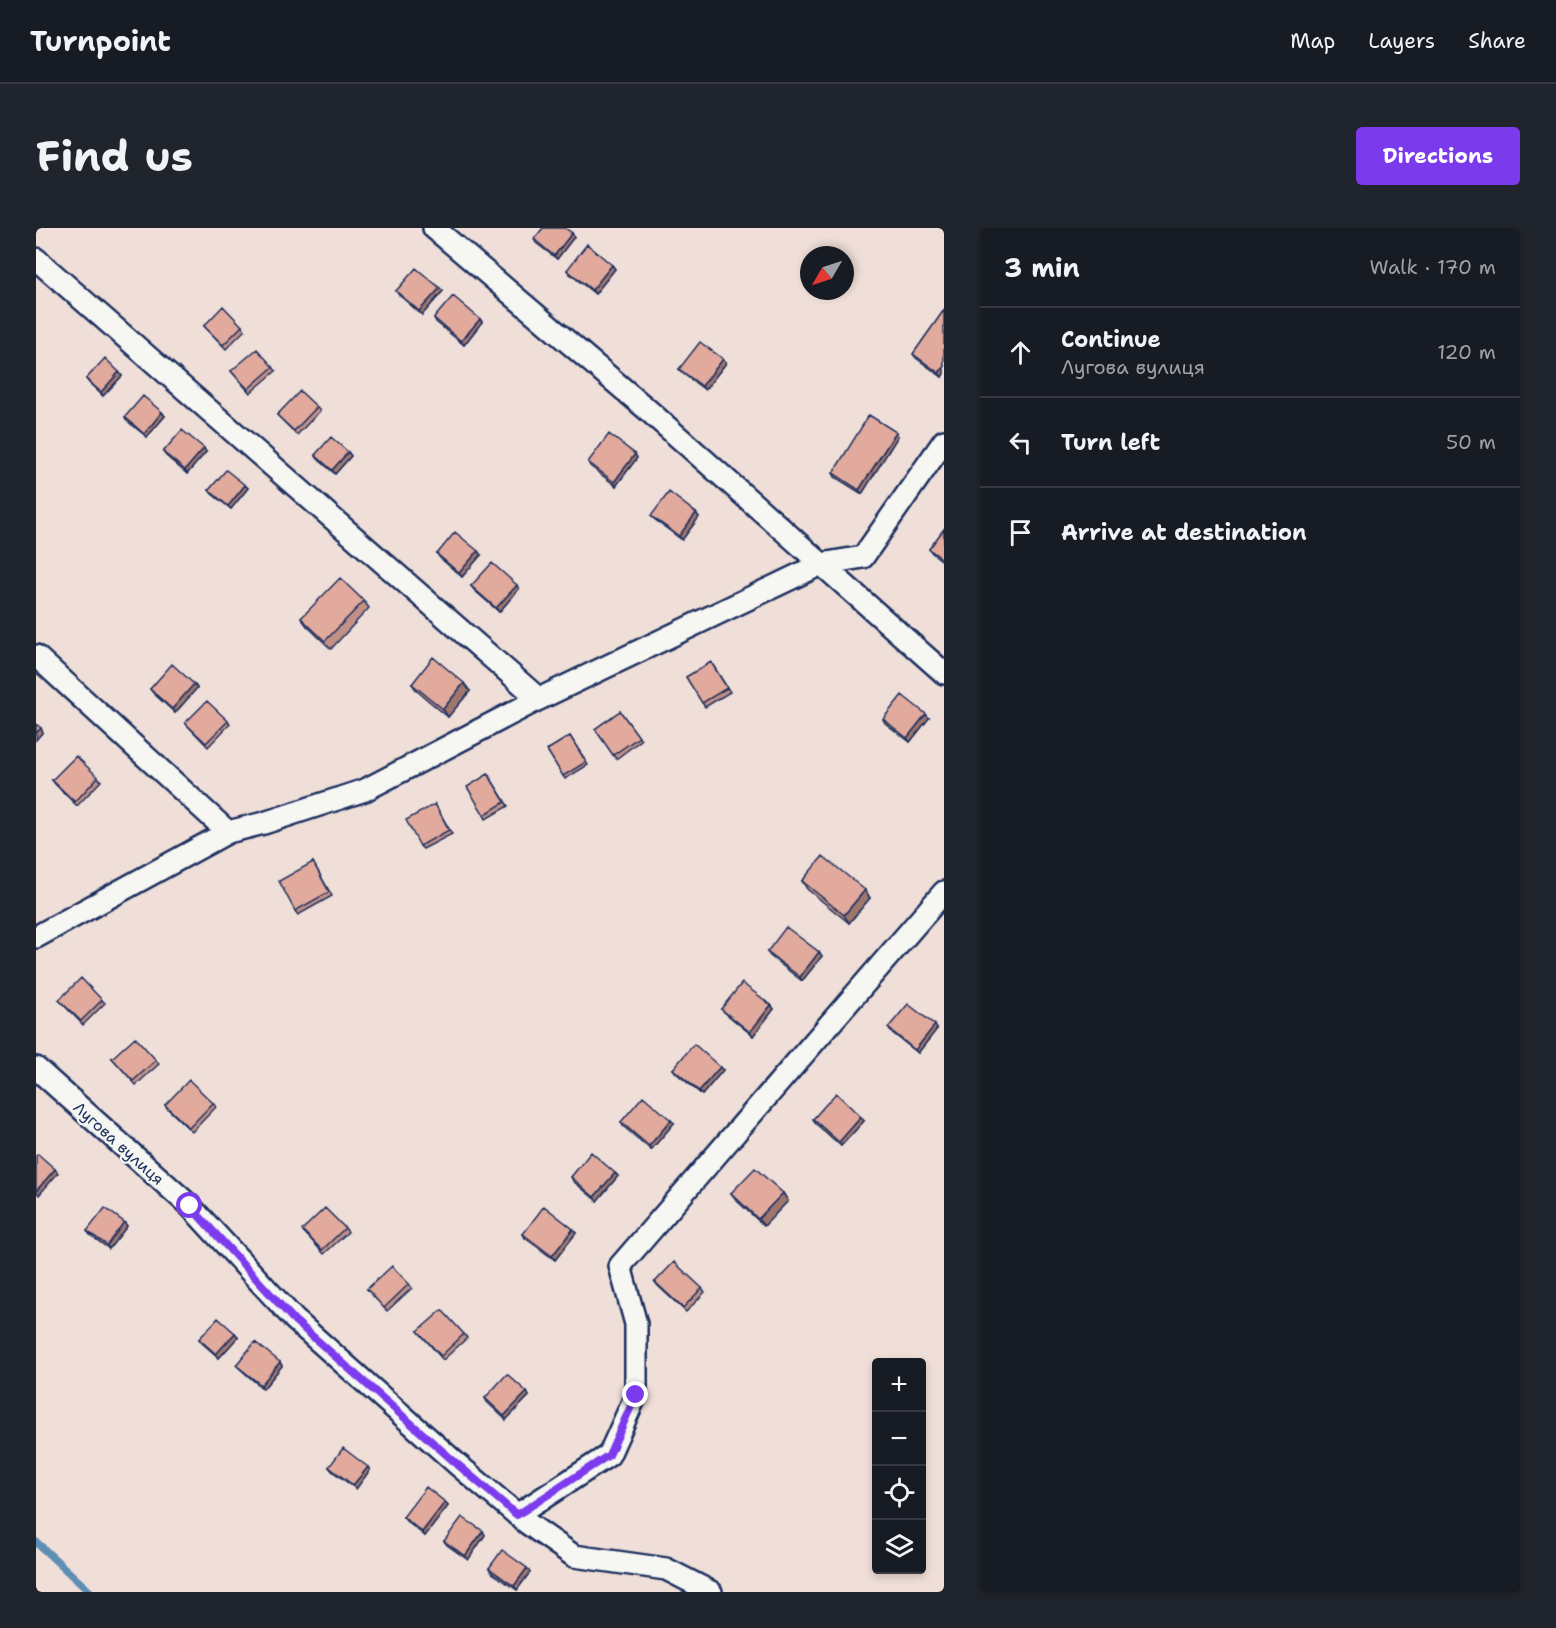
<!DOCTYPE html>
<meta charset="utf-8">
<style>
body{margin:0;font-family:"Shantell Sans",sans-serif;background:#20242c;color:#f1f3f6}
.controls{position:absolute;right:18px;bottom:18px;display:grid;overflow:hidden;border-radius:6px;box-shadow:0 3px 9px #0003}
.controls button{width:54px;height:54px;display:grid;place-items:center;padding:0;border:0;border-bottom:2px solid #363941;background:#171b24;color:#f1f3f6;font:30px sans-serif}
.compass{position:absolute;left:764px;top:18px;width:54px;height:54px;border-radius:50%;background:#171b24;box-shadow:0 3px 9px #0003;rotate:231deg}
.stop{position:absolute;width:18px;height:18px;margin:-14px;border:4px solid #7c3aed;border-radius:50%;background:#fff}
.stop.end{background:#7c3aed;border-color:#fff;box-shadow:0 2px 6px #0008}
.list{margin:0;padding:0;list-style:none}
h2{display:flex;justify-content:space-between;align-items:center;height:78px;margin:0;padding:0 24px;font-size:26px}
h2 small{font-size:20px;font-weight:400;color:#9ea1a6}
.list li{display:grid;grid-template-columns:39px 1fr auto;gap:18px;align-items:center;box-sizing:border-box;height:90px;padding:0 24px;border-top:2px solid #363941}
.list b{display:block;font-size:22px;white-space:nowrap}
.list p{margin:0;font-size:20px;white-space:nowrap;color:#9ea1a6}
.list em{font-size:20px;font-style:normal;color:#9ea1a6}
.icon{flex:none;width:33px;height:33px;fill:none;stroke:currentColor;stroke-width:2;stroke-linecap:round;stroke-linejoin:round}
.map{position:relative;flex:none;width:908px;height:1364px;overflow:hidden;border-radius:6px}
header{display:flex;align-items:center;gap:36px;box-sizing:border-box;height:84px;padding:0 30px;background:#171b24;border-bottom:2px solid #363941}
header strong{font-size:28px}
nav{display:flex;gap:33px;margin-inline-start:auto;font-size:21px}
.intro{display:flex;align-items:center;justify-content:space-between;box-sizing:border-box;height:144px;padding:0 36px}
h1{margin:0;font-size:42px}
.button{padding:15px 27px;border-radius:6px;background:#7c3aed;color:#fff;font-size:21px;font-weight:700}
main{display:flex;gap:36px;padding:0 36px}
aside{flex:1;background:#171b24;border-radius:6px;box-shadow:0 3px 9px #0003}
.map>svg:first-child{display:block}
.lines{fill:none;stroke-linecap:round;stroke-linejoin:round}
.stream{stroke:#5f8eb4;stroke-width:8}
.minor-casing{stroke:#1b2f5e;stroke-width:26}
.minor{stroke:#f6f6f2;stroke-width:21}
.wall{fill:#c29187;stroke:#1b2f5e;stroke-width:1.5}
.shaded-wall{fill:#9e766e;stroke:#1b2f5e;stroke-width:1.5}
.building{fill:#e2a99d;stroke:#1b2f5e;stroke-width:1.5}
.route{stroke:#7c3aed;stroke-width:8}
.labels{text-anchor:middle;stroke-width:4.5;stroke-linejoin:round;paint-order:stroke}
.street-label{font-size:16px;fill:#1b2f5e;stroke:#f6f6f2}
</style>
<header>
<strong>Turnpoint</strong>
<nav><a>Map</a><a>Layers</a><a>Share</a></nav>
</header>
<div class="intro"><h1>Find us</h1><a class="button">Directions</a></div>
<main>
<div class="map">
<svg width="908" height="1364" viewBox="0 0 908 1364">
<rect width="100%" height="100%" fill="#f0dfd8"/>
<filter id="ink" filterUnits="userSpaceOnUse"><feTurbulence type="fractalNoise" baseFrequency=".0167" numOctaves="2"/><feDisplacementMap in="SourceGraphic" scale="12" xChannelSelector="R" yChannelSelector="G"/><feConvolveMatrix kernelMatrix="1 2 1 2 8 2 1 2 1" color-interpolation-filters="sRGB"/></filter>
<g filter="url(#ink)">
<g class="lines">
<path class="stream" d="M0,1314l54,50"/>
<g class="minor-casing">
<path id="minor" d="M398,0l215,183 295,262
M0,31l503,440
M0,428l192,176
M0,709l192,-105 36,-9 101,-33 174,-91 282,-135 42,-7 81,-116
M0,840l154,138 105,114 162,144 70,59 47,33 92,13 45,23
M481,1287l92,-60 27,-60v-71l-16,-58 324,-374"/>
</g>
<use href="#minor" class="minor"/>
</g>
<path class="wall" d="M536,5l2,4 -17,22 -21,-16 -2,-4z
M576,37l3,4 -20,25 -25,-20 -3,-4z
M360,63h47l-21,24 -23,-20z
M908,82l-2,67 -26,-19 -3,-4z
M398,90l46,1 2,3 -18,23 -28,-23z
M168,98h38l3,4 -19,19z
M690,135l-21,27 -23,-17 -3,-4z
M237,139l3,4 -26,22 -19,-22z
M83,144l3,4 -19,20 -14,-13 -3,-4z
M281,179l3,4 -23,24 -20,-20z
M126,184l3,4 -18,21 -20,-16 -2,-4z
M860,204l2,4 -36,58 -27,-17 -2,-4z
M127,224h43l-19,22 -21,-18z
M312,224l3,4 -16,18 -17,-15 -3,-4z
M599,226l2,4 -21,28 -26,-20 -2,-4z
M209,257l3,3 -17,21 -19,-15 -3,-4z
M660,285l3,4 -17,23 -28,-21 -3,-3z
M908,301v33l-12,-9 -3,-4z
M401,326l44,1 -19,22 -22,-19z
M435,358l48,3 -20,23 -25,-22z
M328,373l5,7 -38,41 -24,-23 -6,-8z
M675,434l19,30 -25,15 -19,-30z
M158,456l3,4 -22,25 -22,-20 -3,-4z
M376,456l58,7 -22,26 -31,-26z
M584,483l21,29 -25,19 -21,-30z
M893,490l-19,24 -25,-19 -2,-4z
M192,493l2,3 -22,23 -23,-24z
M534,508l18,29 -23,14 -18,-29z
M452,546l20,32 -22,13 -2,-4z
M62,549l3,4 -24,25 -22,-22 -3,-4z
M399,576l17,30 -29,15 -3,-3z
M277,634l19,34 -34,19 -3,-4z
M766,653l63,9 5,8 -21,25 -42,-34z
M731,724h52l3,4 -20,25 -32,-25z
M23,772h43l3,3 -22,22z
M735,777l3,4 -21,27 -29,-24 -3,-3z
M852,800l49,1 -19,24 -27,-21z
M76,830l44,2 3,4 -23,21z
M637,841l50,1 -21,25 -26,-22z
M177,875l3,4 -24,25 -24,-23 -3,-4z
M777,891l51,2 -23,25 -26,-23z
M585,894l53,1 -23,27 -28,-24z
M579,945l3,3 -21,25 -24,-20 -2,-4z
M695,965h52l5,8 -24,25 -27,-25z
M88,994l3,4 -18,23 -19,-14 -3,-4z
M309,1000l3,4 -24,22 -22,-24z
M537,1001l3,4 -21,27 -30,-22 -2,-4z
M619,1054l47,6 3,4 -19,20 -28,-26z
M373,1056l3,4 -25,23 -20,-22z
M382,1103l46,3 3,4 -24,22z
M199,1105l3,4 -19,21 -17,-15 -3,-4z
M244,1134l2,4 -19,23 -24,-21 -3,-3z
M491,1164l2,4 -23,24 -19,-18 -2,-4z
M293,1239l41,3 -14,19 -24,-18z
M409,1274l3,4 -23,30 -19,-15 -3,-4z
M447,1303l2,4 -17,25 -21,-15 -3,-4z
M453,1340l41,4 -13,18 -26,-18z"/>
<path class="shaded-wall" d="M536,5l2,4 -17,22 -3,-3z
M576,37l3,4 -20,25 -3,-4z
M404,60l3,3 -21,24 -3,-4z
M444,91l2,3 -18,23 -3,-4z
M687,131l3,4 -21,27 -3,-4z
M908,138v8l-2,3 -3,-4z
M83,144l3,4 -19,20 -2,-4z
M126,184l3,4 -18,21 -3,-3z
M860,204l2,4 -36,58 -3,-4z
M168,220l2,4 -19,22 -2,-4z
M312,224l3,4 -16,18 -3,-4z
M599,226l2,4 -21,28 -2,-4z
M209,257l3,3 -17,21 -3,-3z
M660,285l3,4 -17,23 -3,-4z
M442,323l3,4 -19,22 -3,-4z
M481,357l2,4 -20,23 -3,-4z
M428,455l6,8 -22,26 -5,-8z
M158,456l3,4 -22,25 -3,-4z
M890,486l3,4 -19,24 -3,-4z
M5,500l2,4 -7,8v-7z
M829,662l5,8 -21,25 -5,-8z
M783,724l3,4 -20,25 -2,-4z
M735,777l3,4 -21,27 -3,-4z
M899,797l2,4 -19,24 -3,-3z
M684,839l3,3 -21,25 -3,-4z
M825,889l3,4 -23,25 -2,-4z
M635,892l3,3 -23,27 -2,-4z
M19,941l3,4 -19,22 -3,-4z
M579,945l3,3 -21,25 -3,-4z
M747,965l5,8 -24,25 -6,-7z
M88,994l3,4 -18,23 -2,-4z
M537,1001l3,4 -21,27 -3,-4z
M199,1105l3,4 -19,21 -3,-4z
M244,1134l2,4 -19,23 -2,-4z
M491,1164l2,4 -23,24 -2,-4z
M332,1239l2,3 -14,19 -3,-4z
M409,1274l3,4 -23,30 -3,-4z
M447,1303l2,4 -17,25 -3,-4z
M491,1340l3,4 -13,18 -3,-4z"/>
<path class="building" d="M507,0h22l7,5 -18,23 -20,-17z
M551,16l25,21 -20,25 -25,-20z
M380,40l24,20 -21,23 -23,-20z
M417,68l27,23 -19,22 -27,-23z
M187,78l19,20 -19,19 -19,-19z
M908,82v56l-5,7 -26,-19z
M664,114l23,17 -21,27 -23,-17z
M221,121l16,18 -25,22 -17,-18z
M69,130l14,14 -18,20 -15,-13z
M264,163l17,16 -23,24 -17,-16z
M107,168l19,16 -18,22 -19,-17z
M833,187l27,17 -37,58 -26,-17z
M146,202l22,18 -19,22 -22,-18z
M573,206l26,20 -21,28 -26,-20z
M295,209l17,15 -16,18 -17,-15z
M190,242l19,15 -17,21 -19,-16z
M633,264l27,21 -17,23 -28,-20z
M908,301v31l-15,-11z
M419,304l23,19 -19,22 -22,-19z
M456,335l25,22 -21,23 -25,-22z
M304,350l24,23 -39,40 -24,-23z
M397,429l31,26 -21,26 -31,-25z
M675,434l16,26 -25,15 -16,-26z
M136,436l22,20 -22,25 -22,-20z
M866,467l24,19 -19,24 -24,-19z
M171,473l21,20 -22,22 -21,-20z
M584,483l19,26 -26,18 -18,-26z
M0,496l5,4 -5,5z
M534,508l16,26 -23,14 -16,-26z
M40,528l22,21 -23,25 -23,-22z
M452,546l17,28 -21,13 -17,-28z
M399,576l14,26 -29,16 -14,-26z
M787,628l42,34 -21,25 -42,-34z
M277,634l16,30 -34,19 -16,-30z
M750,699l33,25 -19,25 -33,-25z
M45,750l21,22 -21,21 -22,-21z
M706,755l29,22 -21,27 -29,-23z
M872,776l27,21 -20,25 -27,-22z
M99,809l21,23 -23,21 -21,-23z
M658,816l26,23 -21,24 -26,-22z
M153,852l24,23 -24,25 -24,-23z
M800,865l25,24 -22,25 -26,-23z
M607,868l28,24 -22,26 -28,-24z
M555,924l24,21 -21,24 -23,-20z
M2,926l17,15 -19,22v-35z
M719,940l28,25 -25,26 -27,-26z
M508,978l29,23 -21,27 -29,-22z
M69,980l19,14 -17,23 -20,-14z
M289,980l20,20 -23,22 -20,-20z
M638,1034l28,26 -19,20 -28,-26z
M356,1038l17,18 -25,24 -17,-19z
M406,1082l22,24 -23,22 -23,-25z
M182,1090l17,15 -19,21 -17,-15z
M219,1114l25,20 -19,23 -25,-20z
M471,1146l20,18 -23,24 -19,-18z
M307,1220l25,19 -15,18 -24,-18z
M390,1259l19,15 -23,30 -19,-15z
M426,1289l21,14 -18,25 -21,-15z
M466,1322l25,18 -13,18 -25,-18z"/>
</g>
<g class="lines" filter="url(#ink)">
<path class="route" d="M154,978l104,114 163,144 60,51 92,-60 27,-60"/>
</g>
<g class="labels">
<g class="street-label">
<text transform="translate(83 915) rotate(42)" y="6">Лугова вулиця</text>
</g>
</g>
</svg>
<div class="controls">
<button>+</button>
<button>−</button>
<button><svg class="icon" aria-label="locate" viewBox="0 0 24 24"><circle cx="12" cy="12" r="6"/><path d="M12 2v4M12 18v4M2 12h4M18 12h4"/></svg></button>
<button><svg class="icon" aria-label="layers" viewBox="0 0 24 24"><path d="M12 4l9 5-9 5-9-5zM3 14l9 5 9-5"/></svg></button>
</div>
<svg class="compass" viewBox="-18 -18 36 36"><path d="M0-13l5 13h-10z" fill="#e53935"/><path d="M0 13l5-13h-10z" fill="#9ea1a6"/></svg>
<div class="stop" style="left:154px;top:978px"></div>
<div class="stop end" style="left:600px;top:1167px"></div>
</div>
<aside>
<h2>3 min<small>Walk · 170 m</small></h2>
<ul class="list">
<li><svg class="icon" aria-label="ahead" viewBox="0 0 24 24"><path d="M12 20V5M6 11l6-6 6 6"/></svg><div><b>Continue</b><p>Лугова вулиця</p></div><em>120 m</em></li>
<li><svg class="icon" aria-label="left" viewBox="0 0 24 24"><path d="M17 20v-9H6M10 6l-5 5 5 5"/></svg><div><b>Turn left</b></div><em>50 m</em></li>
<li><svg class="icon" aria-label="arrive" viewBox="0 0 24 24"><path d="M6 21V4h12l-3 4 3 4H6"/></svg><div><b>Arrive at destination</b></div></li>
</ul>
</aside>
</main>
